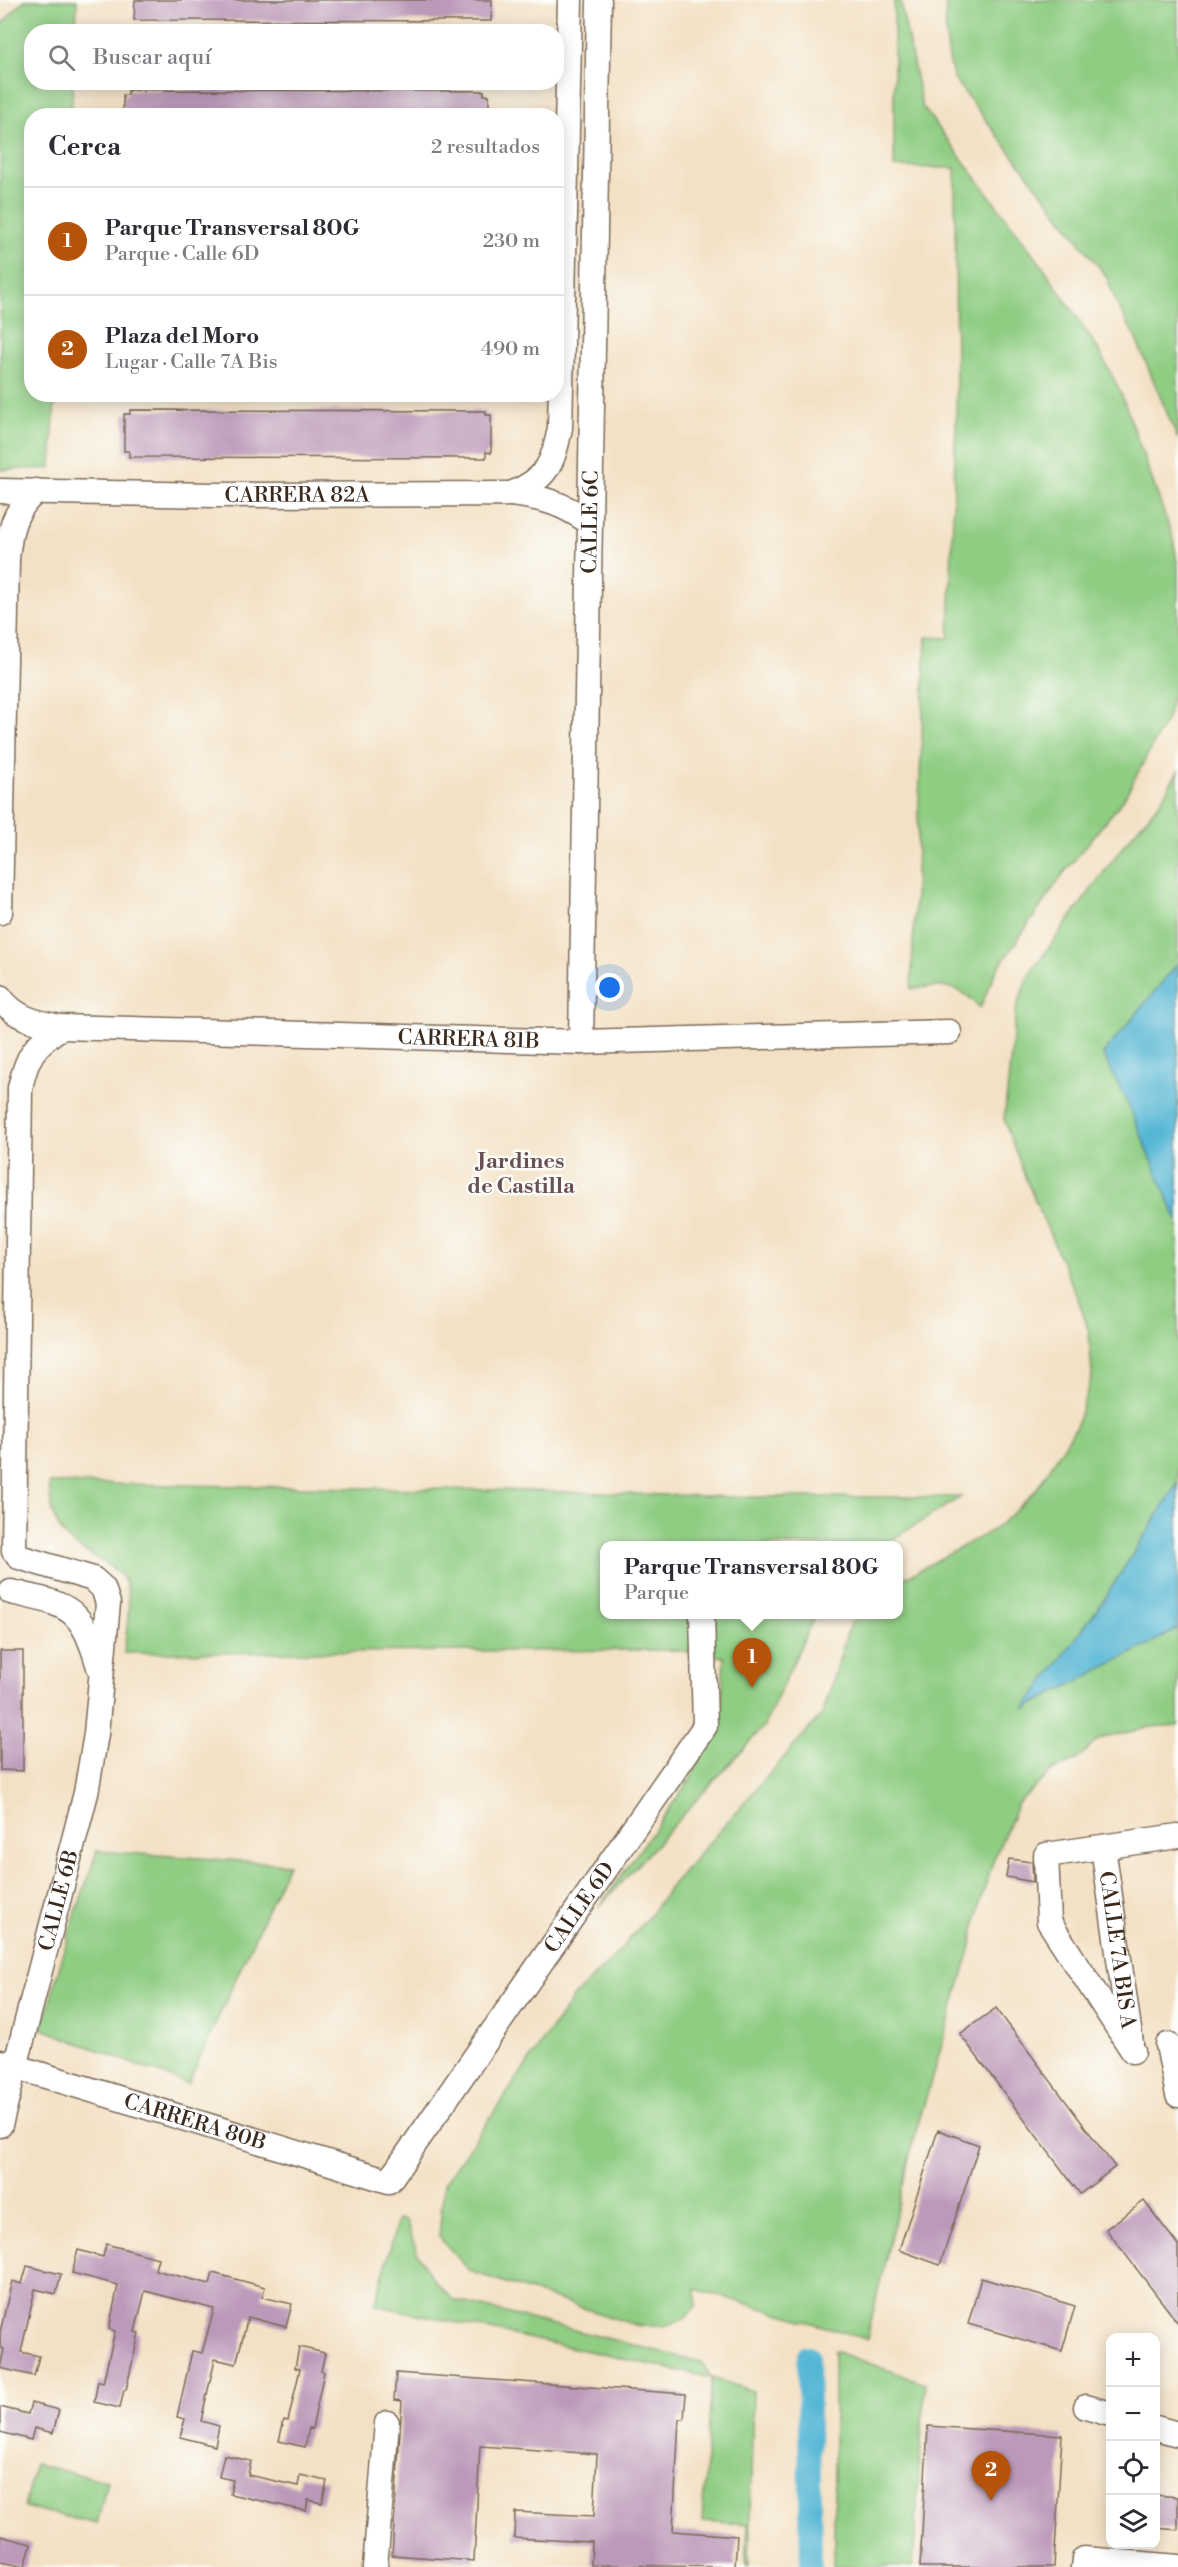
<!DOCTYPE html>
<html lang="es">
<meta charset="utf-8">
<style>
body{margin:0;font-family:"Libre Bodoni",serif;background:#f7f7f7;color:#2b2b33}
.controls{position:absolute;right:18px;bottom:18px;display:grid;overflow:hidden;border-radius:12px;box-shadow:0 3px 15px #0003}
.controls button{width:54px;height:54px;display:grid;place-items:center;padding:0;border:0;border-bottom:2px solid #e1e1e2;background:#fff;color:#2b2b33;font:30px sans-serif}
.you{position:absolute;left:610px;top:988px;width:21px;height:21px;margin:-15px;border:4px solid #fff;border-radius:50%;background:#1a73e8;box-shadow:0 0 0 9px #1a73e833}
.badge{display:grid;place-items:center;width:39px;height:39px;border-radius:50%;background:#b45309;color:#fff;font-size:20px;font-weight:700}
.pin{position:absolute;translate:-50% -50px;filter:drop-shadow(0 2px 3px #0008)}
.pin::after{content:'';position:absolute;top:32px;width:21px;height:18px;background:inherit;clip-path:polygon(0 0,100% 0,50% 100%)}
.popup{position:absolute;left:600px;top:1541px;width:303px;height:78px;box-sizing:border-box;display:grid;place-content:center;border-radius:12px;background:#fff;filter:drop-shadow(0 2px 4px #0005);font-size:20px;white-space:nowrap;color:#7c7c81}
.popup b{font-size:22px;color:#2b2b33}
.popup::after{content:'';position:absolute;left:50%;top:100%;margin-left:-12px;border:12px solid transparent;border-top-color:#fff}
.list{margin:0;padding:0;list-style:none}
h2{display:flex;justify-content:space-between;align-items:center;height:78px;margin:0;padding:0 24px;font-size:26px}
h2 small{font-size:20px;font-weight:400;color:#7c7c81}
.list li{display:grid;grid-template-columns:39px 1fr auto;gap:18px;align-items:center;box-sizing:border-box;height:108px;padding:0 24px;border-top:2px solid #e1e1e2}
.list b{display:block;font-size:22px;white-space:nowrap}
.list p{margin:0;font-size:20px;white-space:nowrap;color:#7c7c81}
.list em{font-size:20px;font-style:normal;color:#7c7c81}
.icon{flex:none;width:33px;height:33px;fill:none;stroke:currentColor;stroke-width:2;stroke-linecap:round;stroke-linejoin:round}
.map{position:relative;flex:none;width:1178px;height:2567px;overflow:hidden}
.search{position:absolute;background:#fff;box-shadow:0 3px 15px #0003;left:24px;top:24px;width:540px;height:66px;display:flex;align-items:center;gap:15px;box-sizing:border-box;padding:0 21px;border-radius:24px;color:#7c7c81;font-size:22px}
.panel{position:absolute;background:#fff;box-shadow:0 3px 15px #0003;left:24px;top:108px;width:540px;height:294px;border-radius:24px}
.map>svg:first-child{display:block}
.green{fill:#8fcd83;stroke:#657c50;stroke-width:1.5}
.water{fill:#56b7d5;stroke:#48707a;stroke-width:1.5}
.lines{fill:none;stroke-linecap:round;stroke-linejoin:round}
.canal{stroke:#56b7d5;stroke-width:22}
.building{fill:#bb99b9}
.street-casing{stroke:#7b6a58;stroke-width:27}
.street{stroke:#fff;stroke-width:24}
.labels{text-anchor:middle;stroke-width:5;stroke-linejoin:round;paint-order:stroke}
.street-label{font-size:21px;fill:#3b2a1e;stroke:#fdfcf7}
.neighbourhood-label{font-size:22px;font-weight:bold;fill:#685154;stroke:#fdfcf7}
</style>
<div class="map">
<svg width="1178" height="2567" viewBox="0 0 1178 2567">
<rect width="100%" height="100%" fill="#fdfcf7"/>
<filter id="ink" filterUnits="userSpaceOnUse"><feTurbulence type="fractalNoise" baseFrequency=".0167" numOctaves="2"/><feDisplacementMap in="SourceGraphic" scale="12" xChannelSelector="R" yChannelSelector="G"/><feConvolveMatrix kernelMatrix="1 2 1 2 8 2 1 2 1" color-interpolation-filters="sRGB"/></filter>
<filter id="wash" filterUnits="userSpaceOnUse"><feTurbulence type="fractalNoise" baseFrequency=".008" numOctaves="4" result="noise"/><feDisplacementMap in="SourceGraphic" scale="24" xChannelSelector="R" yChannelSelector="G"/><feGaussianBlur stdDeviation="1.35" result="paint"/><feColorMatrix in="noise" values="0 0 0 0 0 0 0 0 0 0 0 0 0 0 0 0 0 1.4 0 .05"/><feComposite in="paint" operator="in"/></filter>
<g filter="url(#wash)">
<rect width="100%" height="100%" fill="#f3e1c5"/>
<path class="green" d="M24,0h53l-1,31 -44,1v50l41,1 -2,32 -39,1v278l23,1 -4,73 -51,2v-444z
M894,0h6l22,106 124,165 52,78 23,44 52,145 5,29v109l-11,43 -44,81 -60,74 -67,97 -16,37c-20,-24 -39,-24 -69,-19l15,-352 23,1 7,-218 -1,-252 -61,-1z
M946,0h232v439l-42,-100 -19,-35 -11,-28 -152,-197c-8,-27 -10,-51 -8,-79z
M1178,771v954l-28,2 -51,12 -24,22 -22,9 -35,33 -24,56 -14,44 -10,47 -57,191 -46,198 -171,-50v17l-10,12 -18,8h-30l-168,-55 -31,-34 5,-53 131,-189 41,-40 34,-40 22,-30 151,-172 26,-87 8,-11 42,-1v-33l94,-51 18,-15 25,-25 40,-63 16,-51 -3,-44 -11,-33 -53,-122 -21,-57 12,-111 12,-33 95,-130 37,-44z
M49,1483l452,7 235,7h225l-78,48 -278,1v68l210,1 -51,111 -166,182 91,-127 32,-61 3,-63 -49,-7 -551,3c2,-20 7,-45 3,-65 -6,-28 -55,-32 -70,-64 -6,-12 -7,-27 -8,-41z
M97,1851l191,13 -100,220 -146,-55 29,-102z
M398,2219l8,2c12,35 19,55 48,79l247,62 11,16 41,13 -4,176h-3l2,-43 -46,-3 10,-143 -337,-73z
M834,2351l91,32 -12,184h-79z
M35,2464l72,17 -10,43 -73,-17z"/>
<path class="water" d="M1178,963v260l-50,-119 -25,-50z
M1178,1483v146l-154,80 77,-105z"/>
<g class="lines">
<path class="canal" d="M808,2356l3,211"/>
</g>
<g id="blocks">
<path class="building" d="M135,0h357l-1,21 -357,-1z
M128,90l356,1v4h5v21h-366v-21h5z
M130,410l356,1v4h5v38l-5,-1v6l-357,-1v-6h-5v-37h6z
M0,1651h23v120l-23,-1z
M1009,1859l23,3 1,20 -27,-5z
M996,2008l119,159 -35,27 -120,-160z
M938,2130l41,15 -39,120 -41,-15z
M1144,2201l34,44v78l-72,-94z
M106,2244l52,14 -3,12 55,14 3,-11 52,14 -3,10 30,7 -6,23 -38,-10 -12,47 -21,-5 -14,62 18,5 -4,20 -35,-9 5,-18 -8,-2 15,-66 10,2 12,-44 -69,-18 -10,41 4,1 -13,57h-2l-4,18 -26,-6 4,-21 5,2 12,-52 -6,-2 9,-44 -46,-12 6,-23 25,7z
M27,2266l34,8 -5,20 -21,-5 -14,63 18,4 -5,20 -34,-8 4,-19 -4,-1v-16l12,-51 10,3z
M981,2278l94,28 -13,45 -94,-27z
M299,2347l26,6 -4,18 3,1 -12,57 -3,-1 -4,19 -26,-6 5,-21 4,1 12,-52 -5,-1z
M396,2373l290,21 -2,25h-5l-6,112 64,5 -2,31 -144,-2 1,-23 -78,-4 1,-26 79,4 3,-62 -117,-8 -6,115 -82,-6 10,-154 -8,-1z
M31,2403l28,7 -6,23 -19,-5 -3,12 -31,-8v-25l28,7z
M928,2426l134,9 -8,132h-134z
M224,2455l27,6 -3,14 50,11 2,-11 27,6 -5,22 -14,-3 -2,11 -76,-17 3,-14 -14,-3z
M1155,2495l23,2v33l-23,-2z
M0,2536l31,8 -6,23 -25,-5z"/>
</g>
</g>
<g filter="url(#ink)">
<use href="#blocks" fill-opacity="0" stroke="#7b6a58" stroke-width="1.5"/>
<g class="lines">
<g class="street-casing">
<g id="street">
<path id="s1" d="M0,491l214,4 297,-1c33,4 51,9 78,28"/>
<path d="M511,494c36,-15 42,-30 49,-66l10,-428"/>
<path d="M0,912l7,-353c3,-30 6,-47 29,-68"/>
<path id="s2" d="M0,997c14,21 37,26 61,30l520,15 368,-10"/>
<path id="s3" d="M581,1042l18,-1042"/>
<path d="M14,1551l6,-463c7,-32 13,-42 41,-61"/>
<path d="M11,1592c59,13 70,14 88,75"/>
<path id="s4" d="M1103,1847l28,196"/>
<path d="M1168,2045l10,50"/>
<path d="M1133,2051l-84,-129 -3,-67 132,-19"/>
<path id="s5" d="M0,2062l389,119 316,-455 -3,-112"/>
<path id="s6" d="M0,2125l86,-332 10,-59 12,-131 -5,-15 -10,-9 -74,-22"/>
<path d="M1086,2407l24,7"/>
<path d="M1156,2428l22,6"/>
<path d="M375,2567l12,-144"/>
<path d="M1083,2567l1,-8 94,8"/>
</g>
</g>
<use href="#street" class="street"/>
</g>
</g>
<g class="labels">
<g class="street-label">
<text dy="7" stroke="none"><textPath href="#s1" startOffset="297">CARRERA 82A</textPath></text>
<text dy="7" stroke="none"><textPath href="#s3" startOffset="520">CALLE 6C</textPath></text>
<text dy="7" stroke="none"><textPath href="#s2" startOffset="478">CARRERA 81B</textPath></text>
<text dy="7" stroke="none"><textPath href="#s6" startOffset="232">CALLE 6B</textPath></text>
<text dy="7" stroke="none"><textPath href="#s5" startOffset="740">CALLE 6D</textPath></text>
<text dy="7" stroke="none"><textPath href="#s4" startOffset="104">CALLE 7A BIS A</textPath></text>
<text dy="7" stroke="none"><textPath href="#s5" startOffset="204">CARRERA 80B</textPath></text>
</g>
<g class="neighbourhood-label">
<text x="521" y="1168">Jardines<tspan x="521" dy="25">de Castilla</tspan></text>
</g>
</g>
</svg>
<div class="controls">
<button>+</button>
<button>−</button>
<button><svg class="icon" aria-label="locate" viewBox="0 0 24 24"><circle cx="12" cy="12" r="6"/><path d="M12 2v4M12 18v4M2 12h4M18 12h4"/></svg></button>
<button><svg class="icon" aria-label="layers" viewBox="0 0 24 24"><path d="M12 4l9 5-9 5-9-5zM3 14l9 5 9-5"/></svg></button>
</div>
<div class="you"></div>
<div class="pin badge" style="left:752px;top:1688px">1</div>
<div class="popup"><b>Parque Transversal 80G</b>Parque</div>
<div class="pin badge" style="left:991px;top:2501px">2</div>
<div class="search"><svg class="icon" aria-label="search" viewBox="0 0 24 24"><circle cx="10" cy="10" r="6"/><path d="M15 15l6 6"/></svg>Buscar aquí</div>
<section class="panel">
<h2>Cerca<small>2 resultados</small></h2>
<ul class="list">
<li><span class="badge">1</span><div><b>Parque Transversal 80G</b><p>Parque · Calle 6D</p></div><em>230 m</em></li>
<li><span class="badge">2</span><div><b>Plaza del Moro</b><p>Lugar · Calle 7A Bis</p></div><em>490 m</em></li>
</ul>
</section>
</div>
